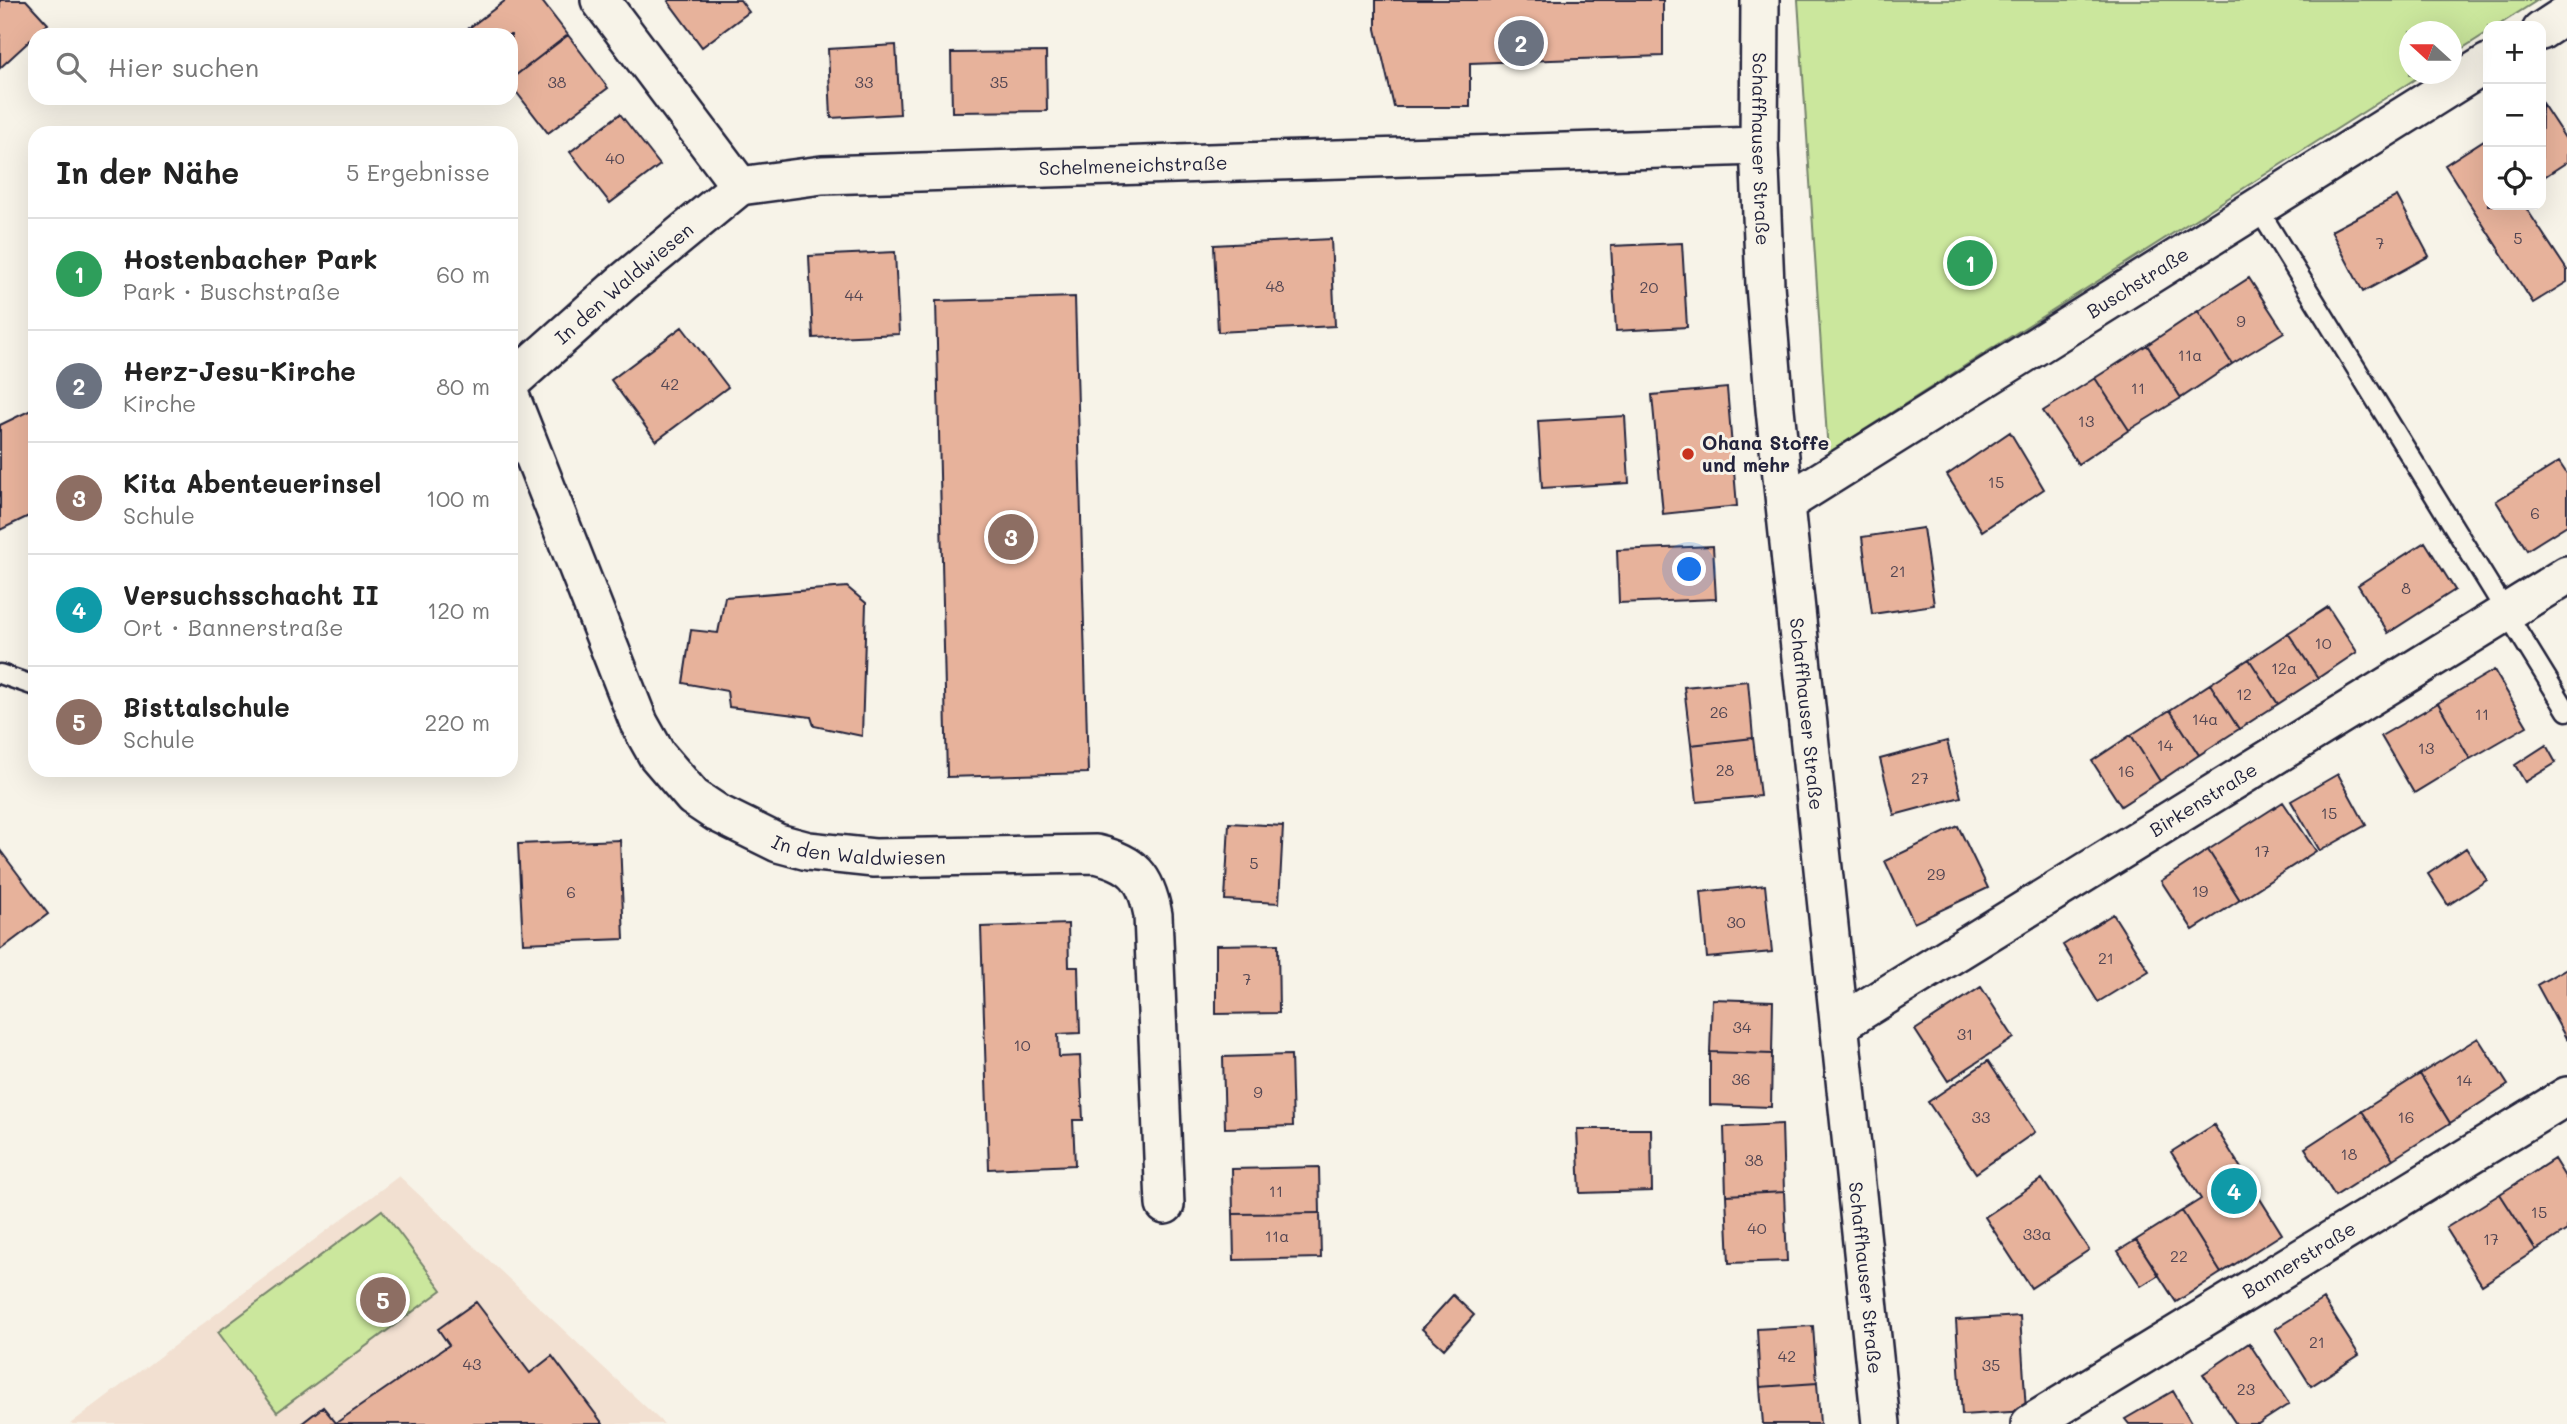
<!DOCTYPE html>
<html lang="de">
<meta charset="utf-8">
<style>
body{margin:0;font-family:Mali,sans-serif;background:#f2f2f2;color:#222}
.controls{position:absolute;right:21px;top:21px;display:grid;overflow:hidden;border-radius:14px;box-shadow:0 7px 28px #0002}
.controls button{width:63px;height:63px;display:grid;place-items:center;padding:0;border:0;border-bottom:2px solid #e0e0e0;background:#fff;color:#222;font:35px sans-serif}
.compass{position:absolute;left:2399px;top:21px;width:63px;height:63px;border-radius:50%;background:#fff;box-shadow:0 7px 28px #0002;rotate:291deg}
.you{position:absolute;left:1690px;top:570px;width:24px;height:24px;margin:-18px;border:5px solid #fff;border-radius:50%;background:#1a73e8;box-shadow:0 0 0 10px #1a73e833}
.badge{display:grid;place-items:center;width:46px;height:46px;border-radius:50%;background:#c8321e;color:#fff;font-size:23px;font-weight:700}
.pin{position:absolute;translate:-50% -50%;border:4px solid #fff;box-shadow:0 2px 7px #0006}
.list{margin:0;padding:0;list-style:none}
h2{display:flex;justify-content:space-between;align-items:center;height:91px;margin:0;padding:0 28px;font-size:30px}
h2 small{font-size:23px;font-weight:400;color:#767676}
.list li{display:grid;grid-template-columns:46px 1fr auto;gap:21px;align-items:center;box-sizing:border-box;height:112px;padding:0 28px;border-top:2px solid #e0e0e0}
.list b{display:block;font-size:26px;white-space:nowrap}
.list p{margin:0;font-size:23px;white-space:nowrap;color:#767676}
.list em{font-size:23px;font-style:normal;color:#767676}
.icon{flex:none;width:38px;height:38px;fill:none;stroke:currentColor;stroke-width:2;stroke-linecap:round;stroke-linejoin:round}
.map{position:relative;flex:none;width:2567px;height:1424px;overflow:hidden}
.search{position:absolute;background:#fff;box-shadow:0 7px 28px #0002;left:28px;top:28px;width:490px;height:77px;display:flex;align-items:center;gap:18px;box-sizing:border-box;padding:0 24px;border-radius:21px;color:#767676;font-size:26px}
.panel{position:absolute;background:#fff;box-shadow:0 7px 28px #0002;left:28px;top:126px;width:490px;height:651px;border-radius:21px}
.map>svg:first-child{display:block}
.built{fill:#f2e0d1}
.green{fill:#cbe79d;stroke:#76846c;stroke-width:2}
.building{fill:#e7b29b;stroke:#22223b;stroke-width:2}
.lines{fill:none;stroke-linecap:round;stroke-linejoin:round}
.lane-casing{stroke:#22223b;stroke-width:23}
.street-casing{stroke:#22223b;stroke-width:42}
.lane{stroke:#f7f3e8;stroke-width:18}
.street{stroke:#f7f3e8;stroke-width:37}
.poi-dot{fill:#c8321e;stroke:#f7f3e8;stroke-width:2.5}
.labels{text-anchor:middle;stroke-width:6;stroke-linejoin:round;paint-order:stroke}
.number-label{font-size:16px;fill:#534653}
.street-label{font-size:19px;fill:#22223b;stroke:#f7f3e8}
.poi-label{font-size:19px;font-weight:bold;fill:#22223b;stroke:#f7f3e8;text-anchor:start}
</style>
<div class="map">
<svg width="2567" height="1424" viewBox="0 0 2567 1424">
<rect width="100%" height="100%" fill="#f7f3e8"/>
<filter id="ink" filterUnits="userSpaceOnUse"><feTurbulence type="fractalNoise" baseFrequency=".0143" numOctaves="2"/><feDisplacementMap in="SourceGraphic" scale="14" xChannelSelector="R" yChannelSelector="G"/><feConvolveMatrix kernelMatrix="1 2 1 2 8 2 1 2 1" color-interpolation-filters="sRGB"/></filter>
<g filter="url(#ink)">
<path class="built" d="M399,1176l265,248h-594z"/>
<path class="green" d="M1798,0h740l-41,26h-9v6l-36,23v-23h-42v42h13l-595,379z
M382,1210l60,80 -165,122 -59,-80z"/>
<path class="building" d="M0,0h26l22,24 -48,44z
M506,0h35l27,35 -57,44v-44h-37l-5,-7z
M670,0h70l9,12 -47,35 -34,-46z
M1376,0h287v56l-193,7v44h-76l-18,-78z
M568,35l40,53 -60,45 -37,-48v-6z
M896,45l4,69 -69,4 -3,-69z
M1046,52l1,59 -95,1 -1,-59z
M2542,103l25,38v21l-26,17z
M620,114l40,51 -50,38 -40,-51z
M2484,140l4,7v58h36l43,65v12l-34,21 -88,-138z
M2397,196l32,60 -66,36 -32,-61z
M1331,239l4,87 -117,6 -4,-87z
M1682,243l5,84 -71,4 -5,-85z
M895,252l4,82 -86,4 -4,-82z
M2249,278l35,54 -52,32 -34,-53z
M1075,297l13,476 -141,4 -11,-476z
M2198,311l34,53 -51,34 -34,-53z
M682,327l46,60 -72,54 -45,-61z
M2147,345l34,53 -52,32 -34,-52z
M2095,378l34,52 -51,34 -35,-53z
M1727,388l10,118 -74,8 -11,-119z
M35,408v105l-35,17v-105z
M1625,416l4,67 -87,5 -4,-67z
M2010,432l34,57 -62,42 -35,-56z
M2559,462l8,12v51l-40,25 -31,-49z
M1923,528l11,77 -62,9 -10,-77z
M2425,542l30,48 -67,43 -30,-48z
M1713,546l3,53 -97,4 -2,-53z
M847,587l19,16 -4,133 -48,-10 -3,-9 -82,-10 -2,-16 -44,-8 8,-53 27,3 7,-36z
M2328,607l29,45 -39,26 -30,-45z
M2288,633l30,45 -40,26 -29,-45z
M2249,659l29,45 -39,25 -29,-45z
M2494,670l33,56 -57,33 -32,-56z
M1748,681l5,57 -62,7 -7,-58z
M2210,684l29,45 -40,26 -29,-45z
M2438,703l32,56 -56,34 -33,-57z
M2170,710l29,45 -39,26 -29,-46z
M2131,735l29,46 -39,25 -29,-45z
M1753,738l7,58 -63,6 -6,-57z
M1947,741l14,56 -67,18 -14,-56z
M2546,745l10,18 -31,19 -10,-17z
M2338,774l28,51 -46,26 -29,-50z
M2283,802l33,49 -76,49 -32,-50z
M1229,823l54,3 -4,77 -54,-3z
M1958,826l30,62 -74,35 -29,-62z
M620,840l4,99 -101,4 -5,-99z
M2466,848l21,32 -39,25 -20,-31z
M0,850l48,64 -48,36z
M2208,850l32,50 -47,30 -32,-49z
M1765,885l7,67 -65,6 -6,-66z
M2113,914l36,57 -51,31 -35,-57z
M1068,924l1,43h9l2,66 -22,1 1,23 21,-1 3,64h-10l2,45 -86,4 -8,-242z
M1278,944l1,69 -63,1v-69z
M2567,968v72l-30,-55z
M1981,987l33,51 -66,43 -33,-51z
M1712,999l61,2 -1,53 -62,-2z
M2478,1038l30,47 -58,38 -30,-49z
M1710,1052l62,2 -1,53 -61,-2z
M1291,1055l2,71 -68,2 -2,-71z
M1988,1061l47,71 -59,41 -48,-71z
M2420,1074l30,49 -57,36 -31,-48z
M2362,1111l31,48 -58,37 -30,-48z
M1782,1124l2,68 -58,3 -2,-68z
M2214,1125l68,109 -61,39 -39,-62 19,-12 -30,-47z
M1577,1129h74l1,62 -72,2z
M2554,1159l13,21v50l-31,20 -36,-56z
M1319,1167l1,46 -87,1 -1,-45z
M2042,1179l47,71 -58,38 -46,-71z
M1784,1192l3,69 -58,2 -3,-68z
M2500,1194l36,56 -54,35 -36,-57z
M2182,1211l39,62 -45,29 -40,-62z
M1320,1213l1,45 -87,2 -1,-46z
M2136,1240l23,35 -18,11 -23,-35z
M1453,1295l21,20 -30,34 -22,-20z
M2323,1299l36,56 -48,31 -36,-57z
M476,1302l54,71 22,-17 51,68h-302l22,-17 13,16 113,-78 -11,-16z
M2020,1316l6,95 -64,4 -6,-95z
M1813,1326l4,57 -57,4 -3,-58z
M2249,1343l40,61 -31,20h-22l-33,-50z
M1817,1383l3,41h-57l-3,-37z
M2173,1391l19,33h-63l-4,-5z"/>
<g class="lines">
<g class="lane-casing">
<path id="lane" d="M2257,207l310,504
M0,674l35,12"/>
</g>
<g class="street-casing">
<g id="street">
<path d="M600,0l140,186"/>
<path id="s1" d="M1760,0l-1,146 6,139 10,124 106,1015"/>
<path d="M2541,31l26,-17"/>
<path id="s2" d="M740,186l82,-11 937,-29"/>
<path id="s3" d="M511,382l111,-99 118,-97"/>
<path id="s4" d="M511,398l128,325 18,32 36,42 24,16 61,30 30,8 66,7 222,-4c38,9 50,23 57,61l12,290"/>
<path id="s5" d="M1786,503l702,-440"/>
<path id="s6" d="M1840,1024l727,-449"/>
<path id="s7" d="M2030,1424l537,-328"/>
</g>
</g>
<use href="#lane" class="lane"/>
<use href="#street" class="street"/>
</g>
</g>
<circle class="poi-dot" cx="1688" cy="454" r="7"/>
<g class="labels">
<g class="number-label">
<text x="557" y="88">38</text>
<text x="864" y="88">33</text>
<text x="999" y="88">35</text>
<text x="615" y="164">40</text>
<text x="2518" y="244">5</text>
<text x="2380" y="249">7</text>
<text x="1275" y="292">48</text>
<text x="1649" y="293">20</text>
<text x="854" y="301">44</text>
<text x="2241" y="327">9</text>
<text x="2190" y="361">11a</text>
<text x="670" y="390">42</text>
<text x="2138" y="394">11</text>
<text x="2086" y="427">13</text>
<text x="1996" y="488">15</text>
<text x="2535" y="519">6</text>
<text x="1898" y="577">21</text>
<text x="2406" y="594">8</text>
<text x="2323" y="649">10</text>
<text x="2284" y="674">12a</text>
<text x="2244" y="700">12</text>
<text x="1719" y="718">26</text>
<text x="2482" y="720">11</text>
<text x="2205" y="725">14a</text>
<text x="2165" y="751">14</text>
<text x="2426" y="754">13</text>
<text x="1725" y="776">28</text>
<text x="2126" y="777">16</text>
<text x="1920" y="784">27</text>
<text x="2329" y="819">15</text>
<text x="2262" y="857">17</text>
<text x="1254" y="869">5</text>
<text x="1936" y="880">29</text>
<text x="2200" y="897">19</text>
<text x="571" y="898">6</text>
<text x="1736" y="928">30</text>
<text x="2106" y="964">21</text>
<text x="1247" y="985">7</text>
<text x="1742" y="1033">34</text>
<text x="1965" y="1040">31</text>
<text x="1022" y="1051">10</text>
<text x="1741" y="1085">36</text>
<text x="2464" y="1086">14</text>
<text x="1258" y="1098">9</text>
<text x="1981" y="1123">33</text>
<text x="2406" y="1123">16</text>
<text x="2349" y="1160">18</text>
<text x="1754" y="1166">38</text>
<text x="1276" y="1197">11</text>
<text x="2539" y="1218">15</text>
<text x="1757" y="1234">40</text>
<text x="2037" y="1240">33a</text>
<text x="1277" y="1242">11a</text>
<text x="2491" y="1245">17</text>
<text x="2179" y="1262">22</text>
<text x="2317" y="1348">21</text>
<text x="1787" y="1362">42</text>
<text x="472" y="1370">43</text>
<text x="1991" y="1371">35</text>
<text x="2246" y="1395">23</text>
</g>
<g class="street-label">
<text dy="7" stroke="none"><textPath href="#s1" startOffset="149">Schaffhauser Straße</textPath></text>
<text dy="7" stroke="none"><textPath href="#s2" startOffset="394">Schelmeneichstraße</textPath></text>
<text dy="7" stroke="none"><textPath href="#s3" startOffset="150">In den Waldwiesen</textPath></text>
<text dy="7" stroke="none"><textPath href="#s5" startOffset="415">Buschstraße</textPath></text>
<text dy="7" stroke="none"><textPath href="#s1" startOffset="716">Schaffhauser Straße</textPath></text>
<text dy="7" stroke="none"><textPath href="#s6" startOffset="427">Birkenstraße</textPath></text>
<text dy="7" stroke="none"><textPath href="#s4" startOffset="620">In den Waldwiesen</textPath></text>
<text dy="7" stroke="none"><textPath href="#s7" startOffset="315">Bannerstraße</textPath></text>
<text dy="7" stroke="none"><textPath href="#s1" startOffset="1283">Schaffhauser Straße</textPath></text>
</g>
<g class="poi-label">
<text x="1702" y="450">Ohana Stoffe<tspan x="1702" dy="22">und mehr</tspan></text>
</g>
</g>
</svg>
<div class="controls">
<button>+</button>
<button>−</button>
<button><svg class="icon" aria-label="locate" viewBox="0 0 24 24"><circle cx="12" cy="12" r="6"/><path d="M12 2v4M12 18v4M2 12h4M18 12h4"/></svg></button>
</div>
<svg class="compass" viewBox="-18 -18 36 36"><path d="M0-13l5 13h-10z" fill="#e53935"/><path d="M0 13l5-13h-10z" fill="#767676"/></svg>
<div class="you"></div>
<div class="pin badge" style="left:1970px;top:263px;background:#2e9e5b">1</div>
<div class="pin badge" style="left:1521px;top:43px;background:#6b7280">2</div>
<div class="pin badge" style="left:1011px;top:537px;background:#8d6e63">3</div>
<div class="pin badge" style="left:2234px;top:1191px;background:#0f9aa8">4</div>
<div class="pin badge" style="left:383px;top:1300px;background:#8d6e63">5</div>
<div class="search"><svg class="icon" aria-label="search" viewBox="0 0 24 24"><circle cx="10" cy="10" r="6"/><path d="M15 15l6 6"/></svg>Hier suchen</div>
<section class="panel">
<h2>In der Nähe<small>5 Ergebnisse</small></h2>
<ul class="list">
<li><span class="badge" style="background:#2e9e5b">1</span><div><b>Hostenbacher Park</b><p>Park · Buschstraße</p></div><em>60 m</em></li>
<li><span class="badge" style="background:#6b7280">2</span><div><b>Herz-Jesu-Kirche</b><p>Kirche</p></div><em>80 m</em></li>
<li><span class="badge" style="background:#8d6e63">3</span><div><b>Kita Abenteuerinsel</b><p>Schule</p></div><em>100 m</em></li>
<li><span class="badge" style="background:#0f9aa8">4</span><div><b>Versuchsschacht II</b><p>Ort · Bannerstraße</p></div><em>120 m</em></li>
<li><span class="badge" style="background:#8d6e63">5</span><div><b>Bisttalschule</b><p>Schule</p></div><em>220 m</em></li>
</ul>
</section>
</div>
